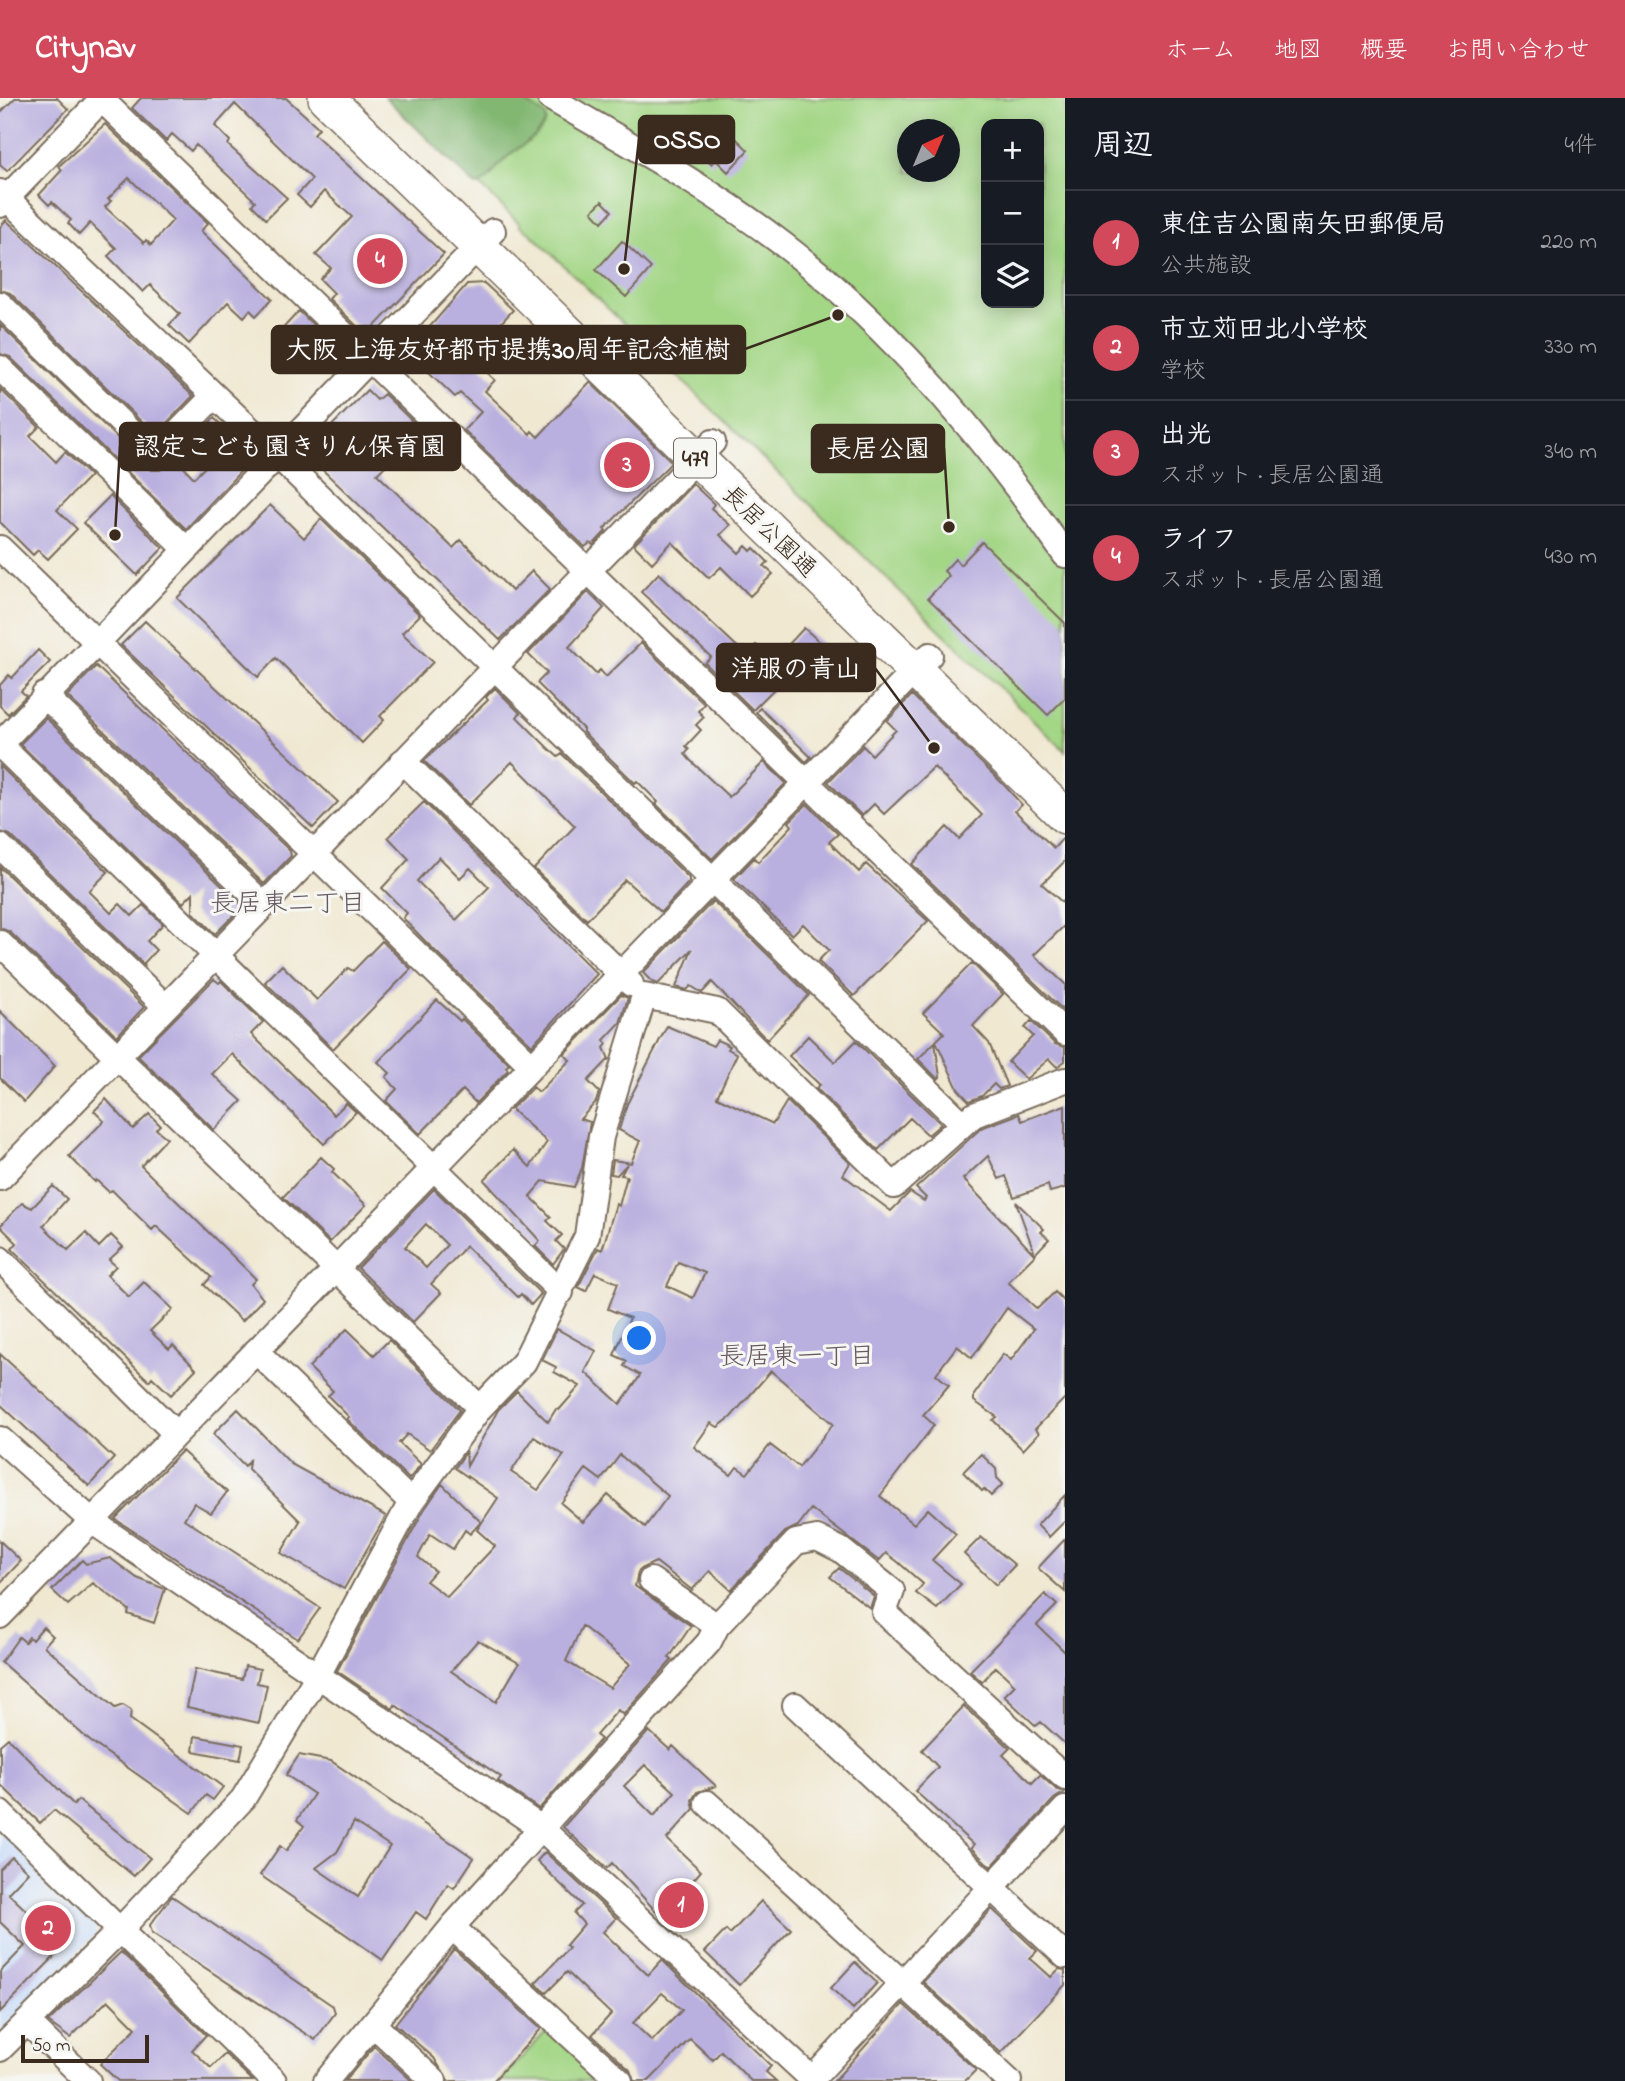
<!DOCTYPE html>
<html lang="ja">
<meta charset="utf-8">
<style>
body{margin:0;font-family:"Indie Flower","Klee One",sans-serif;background:#242831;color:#f1f3f6}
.controls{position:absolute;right:21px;top:21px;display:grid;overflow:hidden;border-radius:14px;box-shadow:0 4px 18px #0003}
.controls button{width:63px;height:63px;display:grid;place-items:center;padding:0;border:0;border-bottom:2px solid #363941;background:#171b24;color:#f1f3f6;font:35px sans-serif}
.compass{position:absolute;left:897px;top:21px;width:63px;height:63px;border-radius:50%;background:#171b24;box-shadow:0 4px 18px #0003;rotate:44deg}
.scale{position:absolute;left:21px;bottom:18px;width:128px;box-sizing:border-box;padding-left:7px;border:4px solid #3b2a1e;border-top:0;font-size:19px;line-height:24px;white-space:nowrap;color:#3b2a1e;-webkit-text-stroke:5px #f6f6f2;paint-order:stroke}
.you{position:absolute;left:640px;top:1241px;width:24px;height:24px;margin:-18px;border:5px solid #fff;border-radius:50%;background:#1a73e8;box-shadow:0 0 0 10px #1a73e833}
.badge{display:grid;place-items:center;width:46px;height:46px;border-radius:50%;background:#d1495b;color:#fff;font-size:23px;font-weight:700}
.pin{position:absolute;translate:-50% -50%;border:4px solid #fff;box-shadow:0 2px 7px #0006}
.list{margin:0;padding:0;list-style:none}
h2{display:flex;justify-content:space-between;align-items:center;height:91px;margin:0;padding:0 28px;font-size:30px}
h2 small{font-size:23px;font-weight:400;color:#9ea1a6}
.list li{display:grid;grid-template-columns:46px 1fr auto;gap:21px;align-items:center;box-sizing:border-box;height:105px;padding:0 28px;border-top:2px solid #363941}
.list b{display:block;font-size:26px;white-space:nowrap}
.list p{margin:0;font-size:23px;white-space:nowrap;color:#9ea1a6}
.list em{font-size:23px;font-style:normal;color:#9ea1a6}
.icon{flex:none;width:38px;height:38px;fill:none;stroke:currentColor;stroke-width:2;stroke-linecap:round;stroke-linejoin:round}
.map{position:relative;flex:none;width:1065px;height:1983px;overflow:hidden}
header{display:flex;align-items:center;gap:42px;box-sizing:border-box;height:98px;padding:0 35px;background:#d1495b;color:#fff}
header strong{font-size:33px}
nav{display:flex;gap:38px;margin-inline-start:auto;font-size:24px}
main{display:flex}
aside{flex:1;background:#171b24}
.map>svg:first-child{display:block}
.built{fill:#c9dcf9}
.green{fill:#a3d685;stroke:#6f8052;stroke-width:2;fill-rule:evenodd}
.forest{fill:#82b772;stroke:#5e7048;stroke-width:2}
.building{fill:#bab0df;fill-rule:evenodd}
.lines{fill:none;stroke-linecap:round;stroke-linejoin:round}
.minor-casing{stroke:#7a6c5d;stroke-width:28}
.highway-casing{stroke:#7a6c5d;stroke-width:38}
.minor{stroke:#fff;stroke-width:24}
.highway{stroke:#fff;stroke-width:35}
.labels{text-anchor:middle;stroke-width:6;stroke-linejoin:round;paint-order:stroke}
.shield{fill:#f6f6f2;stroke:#73675e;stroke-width:2}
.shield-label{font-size:23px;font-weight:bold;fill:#3b2a1e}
.street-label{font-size:24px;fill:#3b2a1e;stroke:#f6f6f2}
.neighbourhood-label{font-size:26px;fill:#675962;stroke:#f6f6f2}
.leader{fill:none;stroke:#3b2a1e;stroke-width:2.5}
.callout-dot{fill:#3b2a1e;stroke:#f6f6f2;stroke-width:2.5}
.callout{fill:#3b2a1e;stroke:#3b2a1e;stroke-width:2.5}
.callout-label{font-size:26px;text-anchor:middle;font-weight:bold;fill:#fff}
</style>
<header>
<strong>Citynav</strong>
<nav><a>ホーム</a><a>地図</a><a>概要</a><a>お問い合わせ</a></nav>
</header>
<main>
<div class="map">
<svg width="1065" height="1983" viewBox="0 0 1065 1983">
<rect width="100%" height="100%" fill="#f6f6f2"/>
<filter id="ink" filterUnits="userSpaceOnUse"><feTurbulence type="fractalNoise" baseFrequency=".0143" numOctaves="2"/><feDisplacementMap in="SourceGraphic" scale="14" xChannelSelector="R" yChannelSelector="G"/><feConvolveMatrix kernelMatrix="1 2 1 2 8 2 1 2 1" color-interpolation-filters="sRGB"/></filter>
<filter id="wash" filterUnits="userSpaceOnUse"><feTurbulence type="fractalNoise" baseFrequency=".00686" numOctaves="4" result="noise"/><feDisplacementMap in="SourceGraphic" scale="28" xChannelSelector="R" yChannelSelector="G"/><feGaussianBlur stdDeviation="1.57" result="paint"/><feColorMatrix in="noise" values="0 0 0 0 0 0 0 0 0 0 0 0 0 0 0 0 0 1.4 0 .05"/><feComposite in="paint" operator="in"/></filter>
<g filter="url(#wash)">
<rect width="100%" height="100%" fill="#f0e8d1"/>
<path class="built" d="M0,1730l96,94v12l-96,98z"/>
<path class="green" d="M391,0h674v653l-535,-518 -11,-7 1,-2zM986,26h53v179h-53zM908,32h42v42h-42z
M550,1929l58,54h-108z"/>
<path class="forest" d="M386,0h133l26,17 1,6c-9,20 -26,23 -41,38 -11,10 -15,22 -29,27z"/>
<g id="blocks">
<path class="building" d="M15,0h42l11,11 -61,62 -7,-6v-52z
M141,0h145l33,30 -5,6 130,120 -71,74 -6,-1 -4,5 -34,-33 5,-6 -14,-14 11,-11 -15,-13 36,-38 -28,-26 -14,16 -13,-12 15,-16 -77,-75 -20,22 15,15 -2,4 59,53 -21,21 -14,-14 3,-4 -59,-56 -5,6 -19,-17 -6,7 -34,-33z
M711,16l37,36 -20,22 -12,-12 -4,4 -26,-24z
M105,26l103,99 -7,8 71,68 -16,17 -6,-6 -6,7 -16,-15 -39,42 -20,-19 11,-11 -30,-29 -7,7 -35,-36 8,-8 -26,-25 -11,12 -11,-12 3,-3 -19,-18 -3,3 -10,-10 23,-25 -3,-4zM129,80l44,42 -22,25 -5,-5 -2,3 -39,-36 6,-6 -3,-2z
M602,103l10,10 -10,11 -10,-11z
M6,122l187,176 -38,39 -145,-142 -10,-3v-63z
M622,143l29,27 -25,29 -30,-27z
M484,185l29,27 -40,43 3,3 -3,3 22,21 -10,11 45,43 2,-3 6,6 52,-55 82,80 -68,67 2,2 -13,14 -3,-2 -5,4 -121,-117 17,-18 -21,-19 -5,4 -43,-41 13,-14 -5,-4 47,-54z
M299,213l24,23 -26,27 -23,-23z
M0,227l151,145h9l14,-13 20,21 22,-22 -16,-16 4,-4 -4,-4 14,-14 40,39 -68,72 -176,-172 -10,-3z
M0,291l39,38 -9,9 26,26 9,-10 25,24 -33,34 20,19 -29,30 -10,-9 -5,5 -33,-33z
M367,292l10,10 7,-6 30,29 -28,29 7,6 -16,16 76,74 8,-8 51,51 20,-20 18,18 -50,51 -195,-187z
M693,386l21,20 -3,4 19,17 -10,10 19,18 7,-7 5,5 3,-3 14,14 -4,4 9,8 -23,22 -29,-29 -12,11 -37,-36 -20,21 -18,-18z
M110,398l53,52 -26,27 -54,-52z
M270,407l34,33 17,-19 99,96 -18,18 31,29 -53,54 4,4 -22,23 -86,-85 -18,19 -81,-79z
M982,444l83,81v75l-17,17 -120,-117 21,-22 -5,-5 11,-12 5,6z
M659,475l87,82 10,-10 15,15 5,-2 28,-30 28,25 -7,8 5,5 -14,16 -18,-17 -45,45 -48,-47 6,-6 -70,-65z
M588,494l16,16 -35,39 27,27 4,-4 6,7 35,-34 63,61 -6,7 6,6 -8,8 5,5 -15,16 3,4 -4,4 5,6 39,37 35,-35 22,21 -74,76 -56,-55 2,-2 -21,-21 -2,2 -52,-51v-3l-46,-46 10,-10 -19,-19z
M145,523l193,181 -25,26 -192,-183z
M38,552l12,12 -29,29 5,5 -18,18 -8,-8v-21l9,-10 3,3z
M96,568l194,185 1,5 -27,28 -197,-188z
M495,590l25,25 -3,4 31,31 10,9 4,-3 127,124v4l-28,30 -36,-32 -38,40 -53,-51 41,-43 -63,-64 -43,43 -45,-44 64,-61 -2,-3z
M912,597l93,91 17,19 -7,6 39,37 11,-12v25l-23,23 23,21v20l-31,30 31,29v28l-153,-148 35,-37 12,12 23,-24 -48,-48 -50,47 -10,-10 -12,12 -34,-34 35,-36 9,9 24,-25 -9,-9z
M760,610l51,49 -5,5 -50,-50z
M46,620l197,188 -28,28 -22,-22v-19l-10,10 -163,-159z
M0,668l108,106 -19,19 22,22 9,-9 12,12 11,-11 20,19 -16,17 9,9 -12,13 1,3 -135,-131 -10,-3z
M424,704l173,172 -65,71 -106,-103 -23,-24 4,-5 -25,-25 27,-29 -21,-22zM439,759l21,21 10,-10 19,19 -33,33 -39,-39z
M807,706l31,30 -9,8 30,30 7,-8 62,57 -74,75 -36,-35 11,-11 -26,-26 -11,11 -58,-56 20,-21 4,4 34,-36 -3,-4z
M0,769l144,140 -27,29 -107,-104 -10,-4z
M713,803l96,94 -42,45 -55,-58 -10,11 -11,-7 -4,4 -11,-3 16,-38 -34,35 -6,-2 -9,-9z
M382,843l29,28 -78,80 -68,-67 17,-17 35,35 31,-32 5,3z
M972,865l31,31 -30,32 16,17 18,43 -8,3 -5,-5 -12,12 -13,5 -11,-12 -22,-48 8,-8 -21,-20z
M214,881l5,4 2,-2 42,41 -12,12 83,81 12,-12 10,9 -32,32 -92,-90 -20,20 30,27 -28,29 -76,-74z
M621,897l7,3 -8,25 -16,17 3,4 -3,4 5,11 -21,22 11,11 -3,10 -16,17 10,3 -8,46 -8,19 -31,-6 -13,15 21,21 -4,4 15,14 -6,6 8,8 -11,15 -18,-18 5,-5 -56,-61 29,-30 17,17 17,-25 -36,-33 22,-22 6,5 31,-32 -6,-6z
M437,902l23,21 2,-2 47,45 -3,3 2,3 -32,33 -13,-13 -43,44 -34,-33 11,-12 -11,-12 4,-4 -12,-11z
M0,913l55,55 -31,36 -24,-24z
M1031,923l24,23 10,3v14l-8,6 -8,-8 -23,20 -18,-17 25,-26 -8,-8z
M667,928l46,20 4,-6 13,6 -2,3 9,5 -20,43 56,27 14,-23 63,62 -7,12 48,36 19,-19 14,9 2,-3 -10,-10 65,-60 38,-14 3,7 43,-16v83l-15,4 -2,-7 -34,12 -8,-21 -7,3 -11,-23 -25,23 72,76 -27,27 29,27 18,-17 10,10v96l-30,31 4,4 -16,17 -30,-30 4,-3 -23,-16v-6l29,-41 8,6 23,-31 -27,-21 -35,50 -15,-12 -21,28 13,11 -26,30 11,10 -54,71 34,28 14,-15 28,25 -24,26 29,24 -24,25 -21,-16 7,-9 -25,-22 -12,-9 -7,8 -68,-52 -13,17 -13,6 -54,58 -21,-19 -18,19 -36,-28 -12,5 -6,5 -3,14 56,40 -22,32 3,2 -49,55 -5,-5 -22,25 5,4 -62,70 -41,-28 3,-4 -106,-72 -2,4 -56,-38 87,-161 18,-26 39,38 -11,12 -5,-4 -12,19 -23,-15 -12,23 17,14 -9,10 21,16 48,-51 -18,-16 21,-32 -43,-30 11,-16 1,14 31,-56 19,-19 31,31 8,-13 3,1 21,-24 -26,-14 2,-5 -14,-7 15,-31 39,22 -11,21 35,32 18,-25 2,-4 -16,-9 3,-5 -13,-6 16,-37 -22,-9 10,-26 -23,-10 -9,18 -8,-4 20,-39 4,2 14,-46 3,2 8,-30 -6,-1 6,-11 -10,11 -6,-1 2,-14 18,3 9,-22 -21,-11 8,-26zM678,1164l27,11 -12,25 -26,-12zM771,1273l62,53 -34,43 -29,-22 -23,29 -10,-7 -6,8 -37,-28 17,-24 7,4 13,-10zM534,1339l30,18 -26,35 -27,-18zM620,1357l48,41 -23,31 -37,-32 -25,27 -22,-19 25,-34 15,11zM582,1528l48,38 -20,24 -44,-27zM478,1542l41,23 -23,39 -45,-31z
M808,938l27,26 21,-21 85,83 -13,11 -18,-17 -32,32 -62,-62 4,-3 -31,-29z
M935,944l5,35 -2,2 -20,-20z
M106,1001l27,30 16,-15 11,11 -4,4 11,9 -26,28 115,113 -5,5 12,15 -21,22 -38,-36 7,-8 -55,-51 -4,4 -40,-40 -3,2 -13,-12 -1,2 -26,-26 35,-35 -10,-10z
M321,1059l13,12 -2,3 34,33 -36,37 -47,-45z
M53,1088l14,13 -24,27 25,24 18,-17 13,14 12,-12 12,12 -14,13 7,6 -9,9 22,22 15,-15 29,27 -23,22 19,18 4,-4 23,24 -25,26 -19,-18 -3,4 -137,-132 5,-6 -17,-17 22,-23 10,5z
M434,1091l107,105 -10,11 -10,-11 -3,3 -52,-51 -35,38 10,9 -28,29 -55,-54zM426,1126l21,21 -21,23 -21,-21z
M1016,1104l28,27 -3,3 8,7 -14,15z
M347,1231l27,26 15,-15 71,70 -30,40 -23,-16 -8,9 22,21 -12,15 -62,-60 2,-2 -21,-21 5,-5 -24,-24z
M0,1256l114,104 -25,28 -89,-82z
M238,1311l53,55 95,52 -42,73 -63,-36 19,-32 -52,-52 1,-8 -4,5 -32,-32z
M182,1353l45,41 -16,21 -17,-10 -10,16 136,89 -22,31 -183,-120z
M981,1356l15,15 1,9 6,6 -12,12 -7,-7 -2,2 -19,-19z
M1065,1397v26l-16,16 -12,-12z
M981,1439l34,28 -19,20 -32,-31z
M1065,1441v53l-27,-24z
M0,1443l21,20 -21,22z
M110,1460l27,20 28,11 -11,34 -26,-9 1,-4 -36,-27 -25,22 -16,-15 30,-30 4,4z
M839,1470l35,28 -4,12 -40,-31z
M1045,1496l12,11 -20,20 28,27v92l-24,-22 -5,4 -32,-30 11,-11 -19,-18 -14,15 -12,-11z
M43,1529l10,9 -9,10 71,62 8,-3 8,5 -1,9 93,68 -10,13 -7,-5 -14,18 -102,-72 -89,-79 18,-25 6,5 4,-5 3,3z
M245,1568l15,3 -3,14 10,2 -8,38 -72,-16 8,-38 47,10z
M964,1608l46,42 -7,7 29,28 8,-8 16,14 9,3 -11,7 -63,68 -20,-19 3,-3 -59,-54 23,-24 -16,-17z
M649,1633l21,19 3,-4 43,40 -19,6 -5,8 2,9 -27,30 34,32 -40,46 -49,-54 -5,5 -44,-41zM645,1667l30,27 -21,24 -30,-30z
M195,1638l48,9 -3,15 -47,-9z
M8,1640l66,67 4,-5 72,58 -16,18 -80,-66 -14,13 -40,-39v-39z
M299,1657l32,6 143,97 -20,30 -6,-4 -22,35 -10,-7 -33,48 -123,-85 20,-29 6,5 18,-25 -7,-6 17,-26 -28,-19zM354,1724l36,24 -32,51 -42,-29 21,-16z
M545,1754l71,66 -13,14 45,43 14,-15 109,106 -5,6 10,9h-25l-30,-30 -8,9 -23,-21 -41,42h-15l-4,-11 -38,-35 19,-21 -44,-42 -21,21 -11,-10 34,-35 -3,-3 18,-21 -10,-11 8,-8 -45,-44zM662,1895l20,17 -30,31 -19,-18z
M12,1759l16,15 -20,21 56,54 -64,65v-40l25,-26 -25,-24v-53z
M172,1798l161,110 2,7 -20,27 -163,-107 -2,-8z
M761,1803l30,28 -52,56 -34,-33 21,-22 4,4z
M992,1811l45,42 -7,7 21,19 8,-8 6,1v15l-64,68 -78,-71z
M454,1851l87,80 -48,52h-45l-14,-23 -39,-34z
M121,1854l85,83 -14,15 19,18 14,-14 28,27h-135l-18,-17 36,-36 -28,-28 -38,38 -22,-16z
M855,1864l22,21 -24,26 -22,-21z
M903,1906l73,66 -11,11h-131z
M374,1948l38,35h-67z"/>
</g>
</g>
<g filter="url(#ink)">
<use href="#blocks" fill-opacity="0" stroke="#7a6c5d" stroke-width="2"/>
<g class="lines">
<g class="minor-casing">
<path id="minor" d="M100,0l965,935
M550,0c79,46 161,91 234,147 110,85 202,195 281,310
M0,94l277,263 686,669 11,-9 91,-35
M0,107l103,-107
M0,206l155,152 59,-60
M0,270l185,180
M0,450l532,518
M44,597l219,209
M0,646l493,-513
M0,647l561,547
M403,663l228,223
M0,748l165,160
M0,845l480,465
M0,1080l713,-736
M0,1161l176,175
M256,1253l155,151
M0,1341l93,83 448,306 271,251 253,-270
M651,1482l66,46 79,-84 21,-4 24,12 51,41 -8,21 181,166
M0,1518l930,-961
M795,1607l270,251
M707,1705l302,278
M0,1715l274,268
M452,1829l168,154
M27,1924l61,59
M373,1926l61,57
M0,1951l119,-118 124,-132 75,-124 93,-173 69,-94 44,-46 63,-126 14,-99 43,-141 73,15 177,175 69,-62
M326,1983l126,-154 257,-285 8,-16"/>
</g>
<g class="highway-casing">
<path id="highway" d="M326,0l739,718"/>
</g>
<use href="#minor" class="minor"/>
<use href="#highway" class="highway"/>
</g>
</g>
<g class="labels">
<rect class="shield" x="674" y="340.5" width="42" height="39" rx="5"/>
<g class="shield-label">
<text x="695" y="368">479</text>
</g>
<g class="street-label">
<text transform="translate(770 433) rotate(44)" y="8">長居公園通</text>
</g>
<g class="neighbourhood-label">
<text x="288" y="813">長居東二丁目</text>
<text x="797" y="1266">長居東一丁目</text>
</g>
</g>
<path class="leader" d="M624 171L639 41M838 217L745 251M115 437L120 348M949 429L944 350M934 650L875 570"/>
<g class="callout-dot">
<circle cx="624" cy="171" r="7"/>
<circle cx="838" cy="217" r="7"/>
<circle cx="115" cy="437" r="7"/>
<circle cx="949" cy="429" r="7"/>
<circle cx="934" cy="650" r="7"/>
</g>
<g class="callout">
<rect x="639" y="18" width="95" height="47" rx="7"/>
<rect x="272" y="228" width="473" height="47" rx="7"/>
<rect x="120" y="325" width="340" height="47" rx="7"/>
<rect x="812" y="327" width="132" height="47" rx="7"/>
<rect x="717" y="546" width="158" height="47" rx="7"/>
</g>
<g class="callout-label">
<text x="687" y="50">OSSO</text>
<text x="508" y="260">大阪 上海友好都市提携30周年記念植樹</text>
<text x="290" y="357">認定こども園きりん保育園</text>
<text x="878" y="359">長居公園</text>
<text x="796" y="579">洋服の青山</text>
</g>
</svg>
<div class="controls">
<button>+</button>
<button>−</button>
<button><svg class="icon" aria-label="layers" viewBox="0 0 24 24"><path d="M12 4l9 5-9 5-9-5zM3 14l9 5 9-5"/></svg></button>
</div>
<svg class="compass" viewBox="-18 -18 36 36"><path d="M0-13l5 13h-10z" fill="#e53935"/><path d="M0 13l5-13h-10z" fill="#9ea1a6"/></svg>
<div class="scale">50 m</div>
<div class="you"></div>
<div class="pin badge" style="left:681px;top:1807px">1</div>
<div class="pin badge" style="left:48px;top:1830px">2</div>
<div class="pin badge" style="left:627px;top:367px">3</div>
<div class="pin badge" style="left:380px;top:163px">4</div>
</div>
<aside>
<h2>周辺<small>4件</small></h2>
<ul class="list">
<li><span class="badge">1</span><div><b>東住吉公園南矢田郵便局</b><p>公共施設</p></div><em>220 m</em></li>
<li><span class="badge">2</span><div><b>市立苅田北小学校</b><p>学校</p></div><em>330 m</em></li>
<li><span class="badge">3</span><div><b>出光</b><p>スポット · 長居公園通</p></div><em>340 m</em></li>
<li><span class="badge">4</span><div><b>ライフ</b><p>スポット · 長居公園通</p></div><em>430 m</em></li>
</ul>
</aside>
</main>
